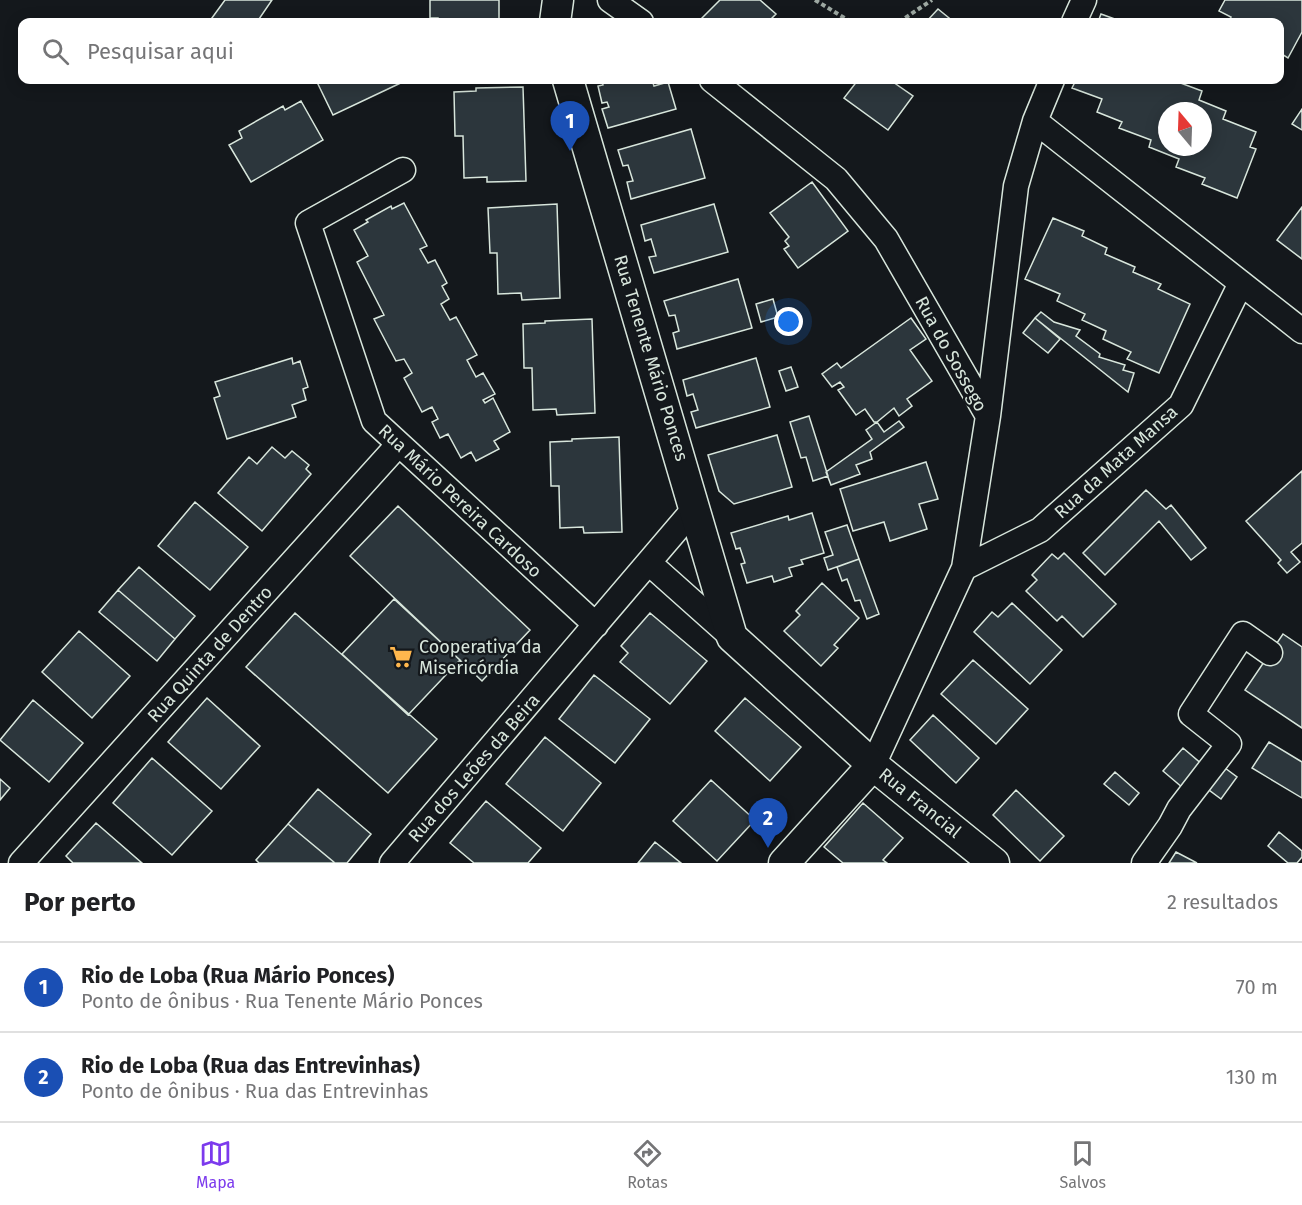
<!DOCTYPE html>
<html lang="pt">
<meta charset="utf-8">
<style>
body{margin:0;font-family:"Fira Sans",sans-serif;background:#f6f6f6;color:#202124}
.compass{position:absolute;left:1158px;top:102px;width:54px;height:54px;border-radius:50%;background:#fff;box-shadow:0 3px 15px #0003;rotate:341deg}
.you{position:absolute;left:789px;top:322px;width:21px;height:21px;margin:-15px;border:4px solid #fff;border-radius:50%;background:#1a73e8;box-shadow:0 0 0 9px #1a73e833}
.badge{display:grid;place-items:center;width:39px;height:39px;border-radius:50%;background:#7c3aed;color:#fff;font-size:20px;font-weight:700}
.pin{position:absolute;translate:-50% -50px;filter:drop-shadow(0 2px 3px #0008)}
.pin::after{content:'';position:absolute;top:32px;width:21px;height:18px;background:inherit;clip-path:polygon(0 0,100% 0,50% 100%)}
.list{margin:0;padding:0;list-style:none}
h2{display:flex;justify-content:space-between;align-items:center;height:78px;margin:0;padding:0 24px;font-size:26px}
h2 small{font-size:20px;font-weight:400;color:#757577}
.list li{display:grid;grid-template-columns:39px 1fr auto;gap:18px;align-items:center;box-sizing:border-box;height:90px;padding:0 24px;border-top:2px solid #e0e0e0}
.list b{display:block;font-size:22px;white-space:nowrap}
.list p{margin:0;font-size:20px;white-space:nowrap;color:#757577}
.list em{font-size:20px;font-style:normal;color:#757577}
.icon{flex:none;width:33px;height:33px;fill:none;stroke:currentColor;stroke-width:2;stroke-linecap:round;stroke-linejoin:round}
.map{position:relative;flex:none;width:1302px;height:863px;overflow:hidden}
.search{position:absolute;background:#fff;box-shadow:0 3px 15px #0003;left:18px;right:18px;top:18px;height:66px;display:flex;align-items:center;gap:15px;box-sizing:border-box;padding:0 21px;border-radius:12px;color:#757577;font-size:22px}
.sheet{height:258px;background:#fff}
nav{display:flex;justify-content:space-around;align-items:center;box-sizing:border-box;height:84px;border-top:2px solid #e0e0e0;background:#fff;font-size:16px;color:#757577}
nav a{display:grid;justify-items:center;gap:3px}
nav .on{color:#7c3aed}
.map>svg:first-child{display:block}
.building{fill:#2c363c;stroke:#d8e6dc;stroke-width:1.5;fill-rule:evenodd}
.lines{fill:none;stroke-linecap:round;stroke-linejoin:round}
.minor-casing{stroke:#d8e6dc;stroke-width:27}
.tertiary-casing{stroke:#d8e6dc;stroke-width:33}
.path{stroke:#9da8a2;stroke-width:4;stroke-dasharray:4.5 3;stroke-linecap:butt}
.minor{stroke:#14181c;stroke-width:24}
.tertiary{stroke:#14181c;stroke-width:30}
.labels{text-anchor:middle;stroke-width:4.5;stroke-linejoin:round;paint-order:stroke}
.street-label{font-size:18px;fill:#d8e6dc;stroke:#14181c}
.poi-label{font-size:18px;fill:#d8e6dc;stroke:#14181c;text-anchor:start}
</style>
<div class="map">
<svg width="1302" height="863" viewBox="0 0 1302 863">
<rect width="100%" height="100%" fill="#14181c"/>
<path class="building" d="M225,0h47l-15,22h-48z
M430,0h69v22h-61v-4h-8z
M720,0h40l16,14 -8,8h-70z
M1225,0h77v32l-14,26 -8,-5v-31h-52l3,-5 -12,-6z
M938,9l16,13h-28z
M1101,14l22,8h-25z
M316,80h91l-74,35z
M602,80h50l2,6 14,-4 8,27 -68,19 -6,-19 7,-2 -2,-5 -5,1 -4,-17 5,-1z
M858,80h32l23,16 -25,34 -44,-32z
M1076,80h100l-1,1 27,10 -3,9 27,11 -3,8 33,13 -6,15 6,2 -19,49 -35,-14 3,-6 -29,-11 3,-8 -30,-12 2,-7 -32,-12 3,-6 -25,-10 5,-13 -30,-11zM1167,111h36v36h-36z
M523,87l3,94 -39,1v-5l-23,1 -1,-42h-8l-1,-44 22,-1v-3z
M301,101l22,39 -72,42 -22,-37 13,-7 -3,-7 44,-25 2,4z
M1302,109v21l-10,-6z
M691,129l14,49 -74,21 -4,-17 6,-1 -5,-16 -5,1 -5,-16z
M812,182l36,49 -50,37 -14,-19 5,-3 -4,-5 4,-4 -19,-24z
M404,203l23,43 -7,3 8,14 7,-3 12,23 -5,3 7,13 -8,5 9,16 6,-3 21,38 -10,5 9,17 7,-4 12,21 -12,6 2,3 8,-5 17,34 -16,9 5,8 -23,12 -5,-9 -10,6 -13,-24 -8,4 -8,-16 6,-3 -6,-12 -10,5 -18,-34 8,-5 -8,-14 -8,2 -22,-42 10,-4 -27,-53 11,-6 -14,-26 14,-8 -2,-2 25,-14 1,3z
M557,204l3,94 -38,2 -1,-7 -23,1 -1,-41h-7l-2,-45z
M714,204l14,48 -74,21 -5,-16 7,-1 -5,-17 -6,2 -4,-16z
M1302,207v52l-25,-19z
M1053,218l31,13 -2,5 25,12 -2,6 30,13 -2,5 28,12 -3,5 32,15 -31,69 -32,-14 4,-7 -28,-13 3,-8 -24,-11 3,-6 -28,-13 3,-7 -35,-15z
M738,279l14,49 -75,21 -4,-16 6,-2 -4,-16 -6,1 -5,-15z
M773,299l5,18 -17,5 -5,-18z
M1041,312l13,10 26,8 -4,6 24,18 -1,3 26,8 -2,5 11,3 -6,19 -93,-74z
M911,318l15,21 -16,11 22,31 -25,18 5,7 -13,10 -5,-8 -17,14h-3l-9,-13 -9,6 -18,-25 6,-3 -4,-5 -8,5 -10,-13 15,-11 4,5z
M1035,318l25,21 -12,14 -25,-20z
M592,319l3,94 -38,2 -1,-6 -23,1 -1,-42h-8l-1,-44 22,-1v-2z
M292,358l1,6 7,-3 8,26 -5,2 3,11 -14,5 4,12 -69,22 -13,-41 6,-2 -5,-14z
M756,358l14,49 -74,21 -5,-16 7,-2 -5,-16 -6,2 -4,-16z
M791,367l7,20 -12,4 -7,-20z
M809,416l19,60 -15,5 -7,-24 -5,1 -11,-36z
M899,421l5,6 -34,25 2,7 -16,6 4,9 -29,11 -5,-13 46,-33 -6,-9 11,-8 7,10z
M777,435l15,52 -58,17 -15,-13 -11,-36z
M619,437l3,95 -38,1 -1,-6 -23,1 -1,-42h-8l-1,-44 22,-1v-2z
M272,447l13,11 7,-7 17,14 -3,4 5,5 -49,57 -44,-38 31,-36 8,7z
M926,462l12,37 -19,5 8,25 -37,12 -6,-19 -31,9 -13,-42z
M1302,471v72l-11,9 9,10 -13,11 -9,-10 3,-3 -35,-39z
M1146,490l20,19 5,-4 35,43 -15,12 -32,-39 -54,54 -22,-22z
M195,502l53,45 -38,43 -52,-44z
M398,506l132,124 -48,51 -132,-125z
M812,513l12,40 -23,7 2,4 -14,4 3,8 -18,6 -2,-6 -25,7 -6,-19 4,-1 -5,-15 -4,1 -5,-16 57,-17 1,4z
M847,525l12,34 -31,11 -4,-12 9,-3 -8,-23z
M1064,553l52,51 -33,33 -21,-21 -5,5 -31,-30 11,-11 -5,-5 20,-21 6,5z
M859,559l20,55 -12,5 -7,-19 -5,1 -8,-22 -5,2 -5,-14z
M139,567l56,49 -20,23 -57,-49z
M822,583l37,35 -25,27 4,3 -17,18 -37,-35 16,-16 -4,-4z
M118,590l57,49 -18,22 -58,-49z
M394,599l66,61 -52,55 -66,-61z
M1012,603l50,47 -32,34 -56,-52 18,-20 6,5z
M295,613l142,126 -49,54 -142,-126z
M650,613l57,48 -37,43 -50,-42 8,-9 -7,-7z
M79,631l51,45 -38,42 -50,-46z
M1283,634l19,13v81l-57,-38z
M973,660l55,49 -32,35 -55,-50z
M594,675l56,44 -35,44 -56,-44z
M207,698l53,48 -39,43 -53,-47z
M745,698l56,49 -31,34 -55,-50z
M33,700l50,43 -34,39 -49,-42z
M933,715l46,43 -23,25 -46,-43z
M545,737l56,46 -38,48 -57,-47z
M1269,742l33,20v36l-50,-30z
M1183,748l20,17 -20,23 -20,-17z
M152,758l60,53 -40,44 -59,-52z
M1225,768l12,9 -16,22 -12,-9z
M1115,772l24,21 -10,12 -25,-21z
M0,779l10,9 -10,12z
M711,780l44,40 -38,41 -44,-40z
M318,789l53,45 -24,29h-12l-47,-39z
M1016,790l48,46 -24,25 -47,-46z
M486,801l55,47 -13,15h-54l-24,-20z
M863,803l40,35 -20,22 4,3h-44l-19,-16z
M96,823l46,40h-69l-7,-7z
M288,824l47,39h-76l-3,-3z
M1279,832l23,19v6l-5,6h-9l-20,-17z
M655,842l26,21h-43z
M1176,852l21,11h-28z"/>
<g class="lines">
<g class="minor-casing">
<path id="minor" d="M610,0l31,22
M1074,22l10,-22
M712,80l124,99 50,60 102,177
M1035,121l267,210
M403,170l-95,53 66,198 222,204
M649,563l83,74
M964,568l76,-38 141,-125 60,-122
M873,765l91,-197 24,-152 28,-230 19,-65 17,-41
M21,863l377,-418
M392,863l303,-355
M1144,863l26,-37 9,-17 50,-65 -38,-30 52,-80 27,19"/>
</g>
<g class="tertiary-casing">
<path id="tertiary" d="M555,22l3,-22
M568,80l164,557 141,128 121,98
M784,863l89,-98"/>
</g>
<path class="path" d="M815,0l36,22
M899,22l33,-22"/>
<use href="#minor" class="minor"/>
<use href="#tertiary" class="tertiary"/>
</g>
<defs>
<g id="supermarket-bare" transform="scale(1.8)"><path d="M-6-5.5h2.5l.6 2H6L4.5 2H-2.5L-4.4-4H-6ZM-1.5 3.2a1.3 1.3 0 1 0 .1 0ZM3 3.2a1.3 1.3 0 1 0 .1 0Z" fill="#ffb74d" stroke="#14181c" stroke-width="2.5" paint-order="stroke"/></g>
</defs>
<g fill-rule="evenodd">
<use href="#supermarket-bare" x="401" y="657"/>
</g>
<g class="labels">
<g class="street-label">
<text transform="translate(951 354) rotate(61)" y="6">Rua do Sossego</text>
<text transform="translate(651 358) rotate(73)" y="6">Rua Tenente Mário Ponces</text>
<text transform="translate(1116 462) rotate(-42)" y="6">Rua da Mata Mansa</text>
<text transform="translate(460 501) rotate(43)" y="6">Rua Mário Pereira Cardoso</text>
<text transform="translate(210 654) rotate(-48)" y="6">Rua Quinta de Dentro</text>
<text transform="translate(474 768) rotate(-49)" y="6">Rua dos Leões da Beira</text>
<text transform="translate(920 803) rotate(39)" y="6">Rua Francial</text>
</g>
<g class="poi-label">
<text x="419" y="653">Cooperativa da<tspan x="419" dy="21">Misericórdia</tspan></text>
</g>
</g>
</svg>
<svg class="compass" viewBox="-18 -18 36 36"><path d="M0-13l5 13h-10z" fill="#e53935"/><path d="M0 13l5-13h-10z" fill="#757577"/></svg>
<div class="you"></div>
<div class="pin badge" style="left:570px;top:151px;background:#1a4fb4">1</div>
<div class="pin badge" style="left:768px;top:848px;background:#1a4fb4">2</div>
<div class="search"><svg class="icon" aria-label="search" viewBox="0 0 24 24"><circle cx="10" cy="10" r="6"/><path d="M15 15l6 6"/></svg>Pesquisar aqui</div>
</div>
<section class="sheet">
<h2>Por perto<small>2 resultados</small></h2>
<ul class="list">
<li><span class="badge" style="background:#1a4fb4">1</span><div><b>Rio de Loba (Rua Mário Ponces)</b><p>Ponto de ônibus · Rua Tenente Mário Ponces</p></div><em>70 m</em></li>
<li><span class="badge" style="background:#1a4fb4">2</span><div><b>Rio de Loba (Rua das Entrevinhas)</b><p>Ponto de ônibus · Rua das Entrevinhas</p></div><em>130 m</em></li>
</ul>
</section>
<nav>
<a class="on"><svg class="icon" aria-label="map" viewBox="0 0 24 24"><path d="M3 6l6-2 6 2 6-2v14l-6 2-6-2-6 2zM9 4v14M15 6v14"/></svg>Mapa</a>
<a><svg class="icon" aria-label="directions" viewBox="0 0 24 24"><path d="M12 3l9 9-9 9-9-9zM9 14v-3h6M13 9l2 2-2 2"/></svg>Rotas</a>
<a><svg class="icon" aria-label="saved" viewBox="0 0 24 24"><path d="M7 4h10v16l-5-4-5 4z"/></svg>Salvos</a>
</nav>
